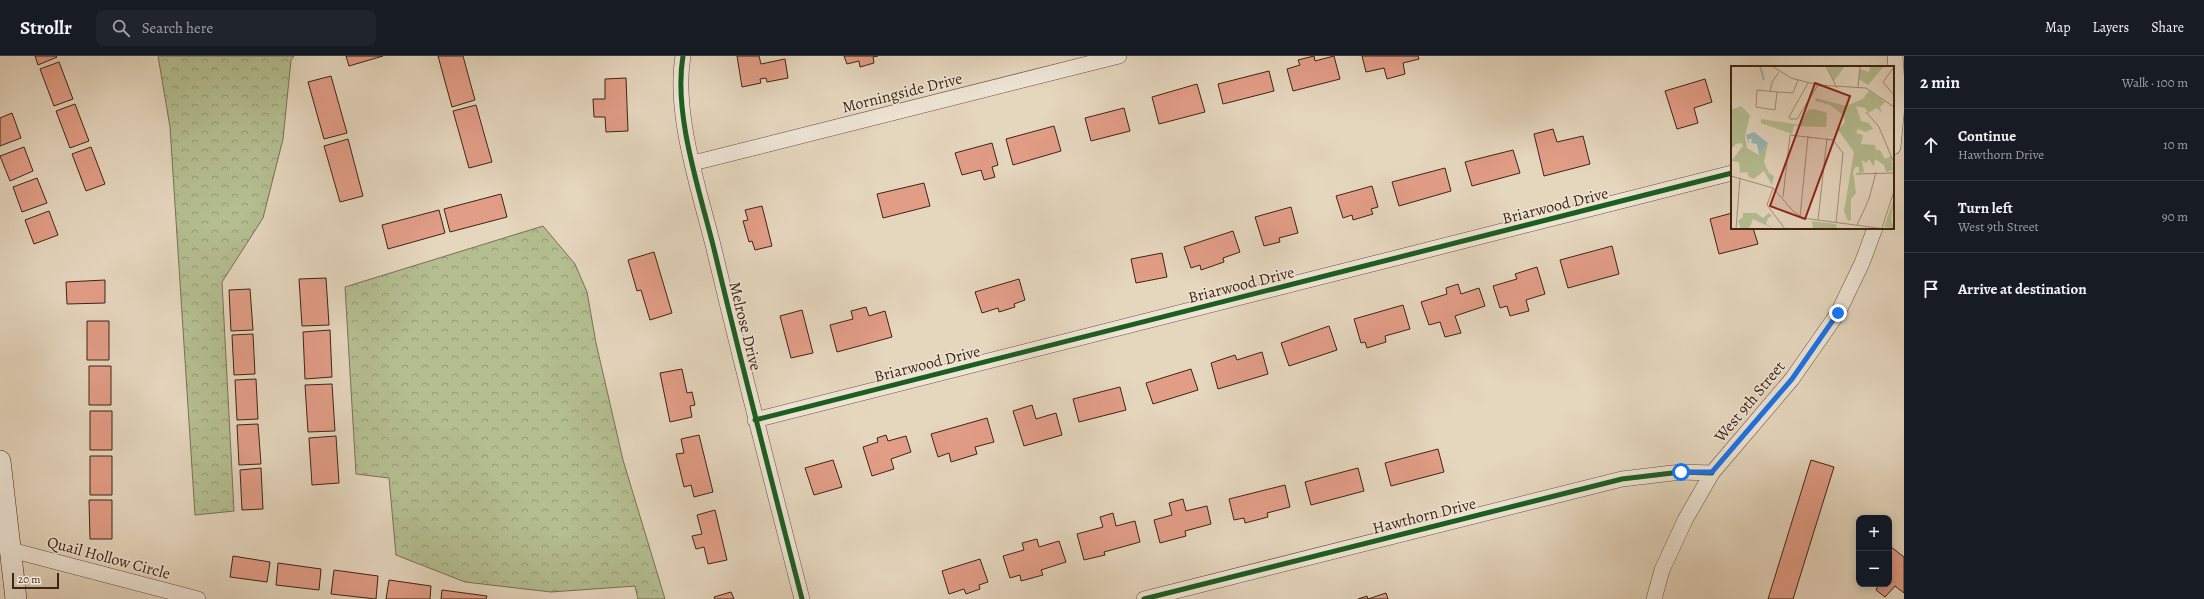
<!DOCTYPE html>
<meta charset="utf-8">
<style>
body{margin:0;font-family:Alegreya,serif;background:#20242c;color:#f1f3f6}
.controls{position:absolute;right:12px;bottom:12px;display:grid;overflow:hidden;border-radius:8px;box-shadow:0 2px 10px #0003}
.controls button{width:36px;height:36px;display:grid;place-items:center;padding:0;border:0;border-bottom:1px solid #363941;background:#171b24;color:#f1f3f6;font:20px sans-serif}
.scale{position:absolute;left:12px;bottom:10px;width:47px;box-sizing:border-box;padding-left:4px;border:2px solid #3e2412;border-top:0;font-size:11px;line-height:14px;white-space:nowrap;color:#3e2412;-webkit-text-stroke:3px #eee4d5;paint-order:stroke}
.stop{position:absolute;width:12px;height:12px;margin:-9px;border:3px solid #1a73e8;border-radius:50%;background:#fff}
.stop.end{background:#1a73e8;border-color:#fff;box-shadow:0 1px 4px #0008}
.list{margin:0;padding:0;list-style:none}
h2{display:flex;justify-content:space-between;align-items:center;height:52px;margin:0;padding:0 16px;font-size:17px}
h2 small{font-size:13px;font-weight:400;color:#9ea1a6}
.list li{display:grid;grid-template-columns:26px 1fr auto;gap:12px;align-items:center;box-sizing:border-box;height:72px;padding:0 16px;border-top:1px solid #363941}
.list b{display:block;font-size:15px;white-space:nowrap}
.list p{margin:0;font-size:13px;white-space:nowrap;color:#9ea1a6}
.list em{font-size:13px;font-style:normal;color:#9ea1a6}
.icon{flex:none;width:22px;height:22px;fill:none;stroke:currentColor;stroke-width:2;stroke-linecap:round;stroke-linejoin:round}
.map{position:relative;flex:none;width:1904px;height:543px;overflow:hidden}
header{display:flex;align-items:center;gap:24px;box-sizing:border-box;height:56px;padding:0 20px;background:#171b24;border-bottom:1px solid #363941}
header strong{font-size:19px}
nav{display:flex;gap:22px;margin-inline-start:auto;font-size:14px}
.search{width:280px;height:36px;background:#20242c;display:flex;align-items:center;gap:10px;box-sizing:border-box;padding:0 14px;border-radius:8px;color:#9ea1a6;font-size:15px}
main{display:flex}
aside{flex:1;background:#171b24}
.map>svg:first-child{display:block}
.forest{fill:url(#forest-crowns);stroke:#797152}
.building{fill:#e29d87;stroke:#3e2412}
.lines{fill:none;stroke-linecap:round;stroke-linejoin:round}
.minor-casing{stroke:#68503d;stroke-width:16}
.secondary-casing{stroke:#3e2412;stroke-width:22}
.minor{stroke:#eee4d5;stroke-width:15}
.secondary{stroke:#eee4d5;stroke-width:21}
.cycleway-casing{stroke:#eee4d5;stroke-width:8}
.cycleway{stroke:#1b5e20;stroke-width:5}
.route{stroke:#1a73e8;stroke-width:5}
.labels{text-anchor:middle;stroke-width:3;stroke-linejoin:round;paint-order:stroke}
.street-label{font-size:16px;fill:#3e2412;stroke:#eee4d5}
.inset-river{fill:none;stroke:#99b7ba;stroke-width:2}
.inset-road{fill:none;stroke:#a28f79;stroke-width:1}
.view{fill:#8f2418;fill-opacity:0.15;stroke:#8f2418;stroke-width:2}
.inset-edge{fill:none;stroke:#3e2412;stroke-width:2}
</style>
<header>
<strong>Strollr</strong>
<div class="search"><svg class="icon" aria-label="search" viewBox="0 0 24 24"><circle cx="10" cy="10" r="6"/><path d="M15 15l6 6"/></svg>Search here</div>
<nav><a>Map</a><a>Layers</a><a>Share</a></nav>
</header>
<main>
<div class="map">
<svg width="1904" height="543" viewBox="0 0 1904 543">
<defs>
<pattern id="forest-crowns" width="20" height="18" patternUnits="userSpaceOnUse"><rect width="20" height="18" fill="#b4be91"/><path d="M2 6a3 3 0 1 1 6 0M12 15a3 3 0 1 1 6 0" fill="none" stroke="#949a75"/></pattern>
</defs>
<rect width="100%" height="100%" fill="#e5d6be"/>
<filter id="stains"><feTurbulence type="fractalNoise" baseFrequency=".005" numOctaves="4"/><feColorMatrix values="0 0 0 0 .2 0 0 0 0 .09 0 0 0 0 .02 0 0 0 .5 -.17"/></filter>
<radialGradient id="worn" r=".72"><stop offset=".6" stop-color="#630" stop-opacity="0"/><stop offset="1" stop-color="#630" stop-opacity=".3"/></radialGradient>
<path class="forest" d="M158,0h136l-3,4 -8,79 -20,79 -41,64 12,229 -39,4 -25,-388z
M543,170l32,38 12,28 9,51 27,117 42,139h-27l-3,-13 -84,6 -86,-10 -69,-27 -7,-77 -33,-4 -11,-187z"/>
<path class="building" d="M35,0h21l1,1 -19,8z
M346,0h37l-34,10z
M438,0h25l12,44 -23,7z
M737,0h22l2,8 24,-5 3,19 -21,4 -1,-4 -6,1 1,4 -19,4z
M844,0h34l-5,1 1,6 -14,4 -1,-6 -12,3z
M1314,0l1,5 19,-5 6,23 -47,12 -6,-22 13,-4 -2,-5z
M1362,0h56l1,3 -16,4 2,11 -18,5 -3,-11 -18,4z
M59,6l14,37 -19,7 -14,-37z
M1269,15l5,20 -51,13 -5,-20z
M331,20l16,57 -23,6 -16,-57z
M626,22l2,53 -22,1 -1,-15h-11l-1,-18h12v-20z
M1705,23l7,23 -18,6 4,15 -21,6 -12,-38z
M1197,28l8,28 -46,12 -7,-27z
M75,48l14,37 -19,7 -14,-37z
M476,49l16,57 -23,6 -16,-57z
M1124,52l6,23 -39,10 -6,-23z
M12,57l9,25 -21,8v-28z
M1054,70l7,25 -48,14 -7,-26z
M1553,73l4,13 26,-6 7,28 -46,12 -10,-42z
M348,83l15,57 -23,6 -16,-56z
M992,87l6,22 -6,2 3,10 -11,3 -3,-10 -19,5 -7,-22z
M24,91l9,24 -23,10 -10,-25z
M91,91l14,37 -19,7 -14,-37z
M1513,94l7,23 -48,13 -7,-24z
M1445,112l6,23 -52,15 -7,-24z
M37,122l10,25 -25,9 -9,-25z
M924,127l6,23 -47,12 -6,-24z
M1372,130l6,21 -7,2 2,5 -20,6 -1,-5 -9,3 -7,-22z
M501,138l6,23 -57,15 -6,-23z
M762,150l10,40 -17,4 -3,-9 -3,1 -6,-21 5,-1 -3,-10z
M1291,151l7,26 -19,5 1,4 -16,4 -9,-29z
M439,154l6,23 -57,16 -6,-24z
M49,155l9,24 -24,9 -9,-24z
M1732,157v15h21l5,16 -39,10 -9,-35z
M1233,175l7,21 -17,6 1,4 -23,8 -1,-5 -9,3 -7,-21z
M1612,190l7,28 -51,14 -8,-28z
M654,196l18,61 -22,7 -9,-30 -4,1 -9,-31z
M1162,197l5,24 -31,6 -5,-24z
M1537,211l8,27 -19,6 3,11 -19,5 -3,-10 -7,2 -7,-22 24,-7 -2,-5z
M326,222l3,47 -27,1 -3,-47z
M1019,223l6,21 -11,4 1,3 -16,5 -1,-4 -16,5 -7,-21z
M105,224v23l-38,1 -1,-22z
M1458,228l3,10 18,-6 6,18 -30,10 6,17 -16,4 -5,-15 -11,3 -8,-23 26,-8 -1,-6z
M250,233l3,41 -22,1 -2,-41z
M1403,249l7,24 -25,7 1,6 -19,6 -2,-6 -4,1 -7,-24z
M866,251l3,9 16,-5 7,26 -55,15 -7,-27 23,-6 -2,-8z
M802,254l11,43 -22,5 -11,-42z
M87,265h22v39h-22z
M1329,270l8,24 -48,16 -8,-23z
M330,274l2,47 -27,2 -2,-47z
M253,278l2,40 -21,1 -2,-40z
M1262,296l6,22 -50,15 -7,-26 24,-8 2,5z
M89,310h22v39h-22z
M682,313l5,24 5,-1 3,13 -5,1 2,11 -22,5 -10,-49z
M1191,313l7,21 -45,14 -7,-21z
M256,323l2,40 -21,1 -2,-40z
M332,328l3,47 -27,1 -3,-47z
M1120,331l6,23 -47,12 -6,-23z
M1032,349l4,14 20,-6 6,22 -38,11 -11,-35z
M90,355h22v39h-22z
M987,362l7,24 -19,5 2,7 -26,8 -2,-9 -11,4 -7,-23z
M258,368l3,40 -22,1 -2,-40z
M699,379l14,57 -19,5 -3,-12 -7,2 -8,-33 8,-1 -3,-14z
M886,379l2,6 18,-5 5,16 -20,7 3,10 -22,7 -9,-29 15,-5 -1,-4z
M336,380l3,47 -27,2 -3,-47z
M1438,393l6,23 -53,14 -6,-23z
M90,400h22v39h-22z
M833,404l9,27 -28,8 -9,-27z
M1811,404l23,7 -41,132h-25z
M261,412l2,41 -21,1 -2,-40z
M1358,412l6,23 -53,14 -6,-23z
M1285,429l5,22 -23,6 1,4 -23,6 -1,-5 -10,2 -5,-21z
M1183,443l3,12 21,-5 4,18 -26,7 1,5 -26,7 -6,-23 18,-5 -3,-12z
M89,444h23v39h-22z
M715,454l12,50 -19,4 -4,-17 -8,2 -4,-13 10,-2 -5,-19z
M1113,457l3,13 19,-5 5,21 -36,10 1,3 -21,5 -7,-26 26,-7 -3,-10z
M1037,483l2,8 20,-6 7,21 -25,8 2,5 -22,6 -1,-6 -10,3 -7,-22 21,-6 -2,-7z
M1891,491l13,10v36l-9,-7 -10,11 -9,-7 3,-6h10v-35z
M233,500l37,6 -3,20 -37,-5z
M980,503l8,23 -9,3 1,4 -14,5 -2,-5 -15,5 -7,-23z
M278,507l43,6 -2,21 -43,-5z
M334,514l44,6 -2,23 -45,-5z
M389,524l42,6 -1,13h-44z
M442,534l45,6 -1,3h-45z
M731,536l3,7h-19l-1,-2z
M1386,537l2,6h-30l9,-3 1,3z"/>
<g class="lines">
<g class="minor-casing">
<path id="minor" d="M683,0c-10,58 17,136 31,193 28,117 58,234 88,350
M1893,91l5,-51 -3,-40
M693,107l426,-107
M755,364l977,-247
M11,494l187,49
M1144,543l478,-120 59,-7 31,1
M1654,543l8,-29 23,-50 27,-47 80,-94 46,-66 24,-50 13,-35"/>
</g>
<g class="secondary-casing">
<path id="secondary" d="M0,405l16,138"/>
</g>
<use href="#minor" class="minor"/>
<use href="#secondary" class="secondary"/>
<g class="cycleway-casing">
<path id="cycleway" d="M683,0c-10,58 17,136 31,193 28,117 58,234 88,350
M755,364l977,-247
M1144,543l478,-120 59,-7 31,1"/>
</g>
<use href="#cycleway" class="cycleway"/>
</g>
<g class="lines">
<path class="route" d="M1681,416h31l80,-93 46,-66"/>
</g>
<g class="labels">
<g class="street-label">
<text transform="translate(902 36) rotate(-14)" y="6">Morningside Drive</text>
<text transform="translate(1555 149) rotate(-14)" y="6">Briarwood Drive</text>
<text transform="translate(1241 228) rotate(-14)" y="6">Briarwood Drive</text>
<text transform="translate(746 270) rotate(76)" y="6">Melrose Drive</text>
<text transform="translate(927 307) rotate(-14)" y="6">Briarwood Drive</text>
<text transform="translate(1749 345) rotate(-50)" y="6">West 9th Street</text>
<text transform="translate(1424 459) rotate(-14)" y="6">Hawthorn Drive</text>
<text transform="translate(109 501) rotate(15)" y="6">Quail Hollow Circle</text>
</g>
</g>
<g transform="translate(1731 10)">
<rect width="163" height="163" fill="#e5d6be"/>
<path d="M96,0h18l-11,15zM139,0h14l-16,19 -9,-6 1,-10 9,3zM138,25l16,11 -5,5 2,6 -5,-5 -9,5 -3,-5 -9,-2 5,15 8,2 4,6 -8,3 -7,-3 -2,4 7,2 -2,9 14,1 1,5h4l5,9 6,-3 2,14 -7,2 -2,-7 -9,-6 -1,8 -5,-8 -3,4 -4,-3 2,12 -5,1v-6h-4l-2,5 3,21 -5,6v21l-3,1 -4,-10 10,-59 -16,-22 7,-8 -2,-7 -13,-10 -15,-4 1,-3 30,8 17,-7zM10,40l9,9 -5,21 2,12 12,7 9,-12 -4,19 5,11 5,3 -2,9 -8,-14 -10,8 -5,-2 -2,-5 -7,1 -1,-11 -8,-1 12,-15 -1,-3 -6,1 -5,5v-39zM83,43l13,4 -1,14 -32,-1 -2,8 -31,-11v-4l39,6 8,-15zM163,132l-3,21 3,9 -10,-1zM12,147h13l7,5 6,-5 3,3 -4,2 -2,6 8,5 -21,-10 -4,10h-8l-3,-8 5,-4zM81,155l24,3 1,5h-24z" fill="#b4be91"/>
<path d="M23,66l14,11 -9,12 -2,-11 -6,-1 1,-4h-3v5l-3,-9z" fill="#99b7ba"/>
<path class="inset-river" d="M29,0l4,14"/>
<path class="inset-road" d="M41,0l19,12 27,7 48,3 28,19M95,0l11,22M163,1l-11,15 11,13M77,17l-19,34 1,2h7l21,-34M127,21l2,-21M26,24l20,2 -2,18 -19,-3zM39,26l2,-10 7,-10M46,26l16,1 5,-13M135,46l13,15 15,36M125,108l38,-1M0,110l42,12 20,23 10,7 82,11M42,122l-6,17 18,24M52,131l7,-62 43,5 10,13 -7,70M69,151l8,-81M87,154l9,-82M126,159l12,-26 7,-27M151,162l12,-37M5,163l4,-51"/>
<path class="view" d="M84,17l35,13 -45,123 -35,-13z"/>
<rect width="163" height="163" class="inset-edge"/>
</g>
<rect width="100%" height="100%" filter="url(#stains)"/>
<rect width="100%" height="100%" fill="url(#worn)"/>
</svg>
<div class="controls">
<button>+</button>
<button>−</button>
</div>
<div class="scale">20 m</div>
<div class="stop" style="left:1681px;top:416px"></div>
<div class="stop end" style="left:1838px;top:257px"></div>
</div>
<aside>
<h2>2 min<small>Walk · 100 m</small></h2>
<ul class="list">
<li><svg class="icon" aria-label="ahead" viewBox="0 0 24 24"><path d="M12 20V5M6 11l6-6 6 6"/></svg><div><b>Continue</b><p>Hawthorn Drive</p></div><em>10 m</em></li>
<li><svg class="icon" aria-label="left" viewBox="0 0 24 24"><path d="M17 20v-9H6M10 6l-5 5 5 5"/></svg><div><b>Turn left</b><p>West 9th Street</p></div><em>90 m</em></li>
<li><svg class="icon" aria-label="arrive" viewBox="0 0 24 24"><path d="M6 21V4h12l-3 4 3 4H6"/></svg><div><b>Arrive at destination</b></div></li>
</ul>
</aside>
</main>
